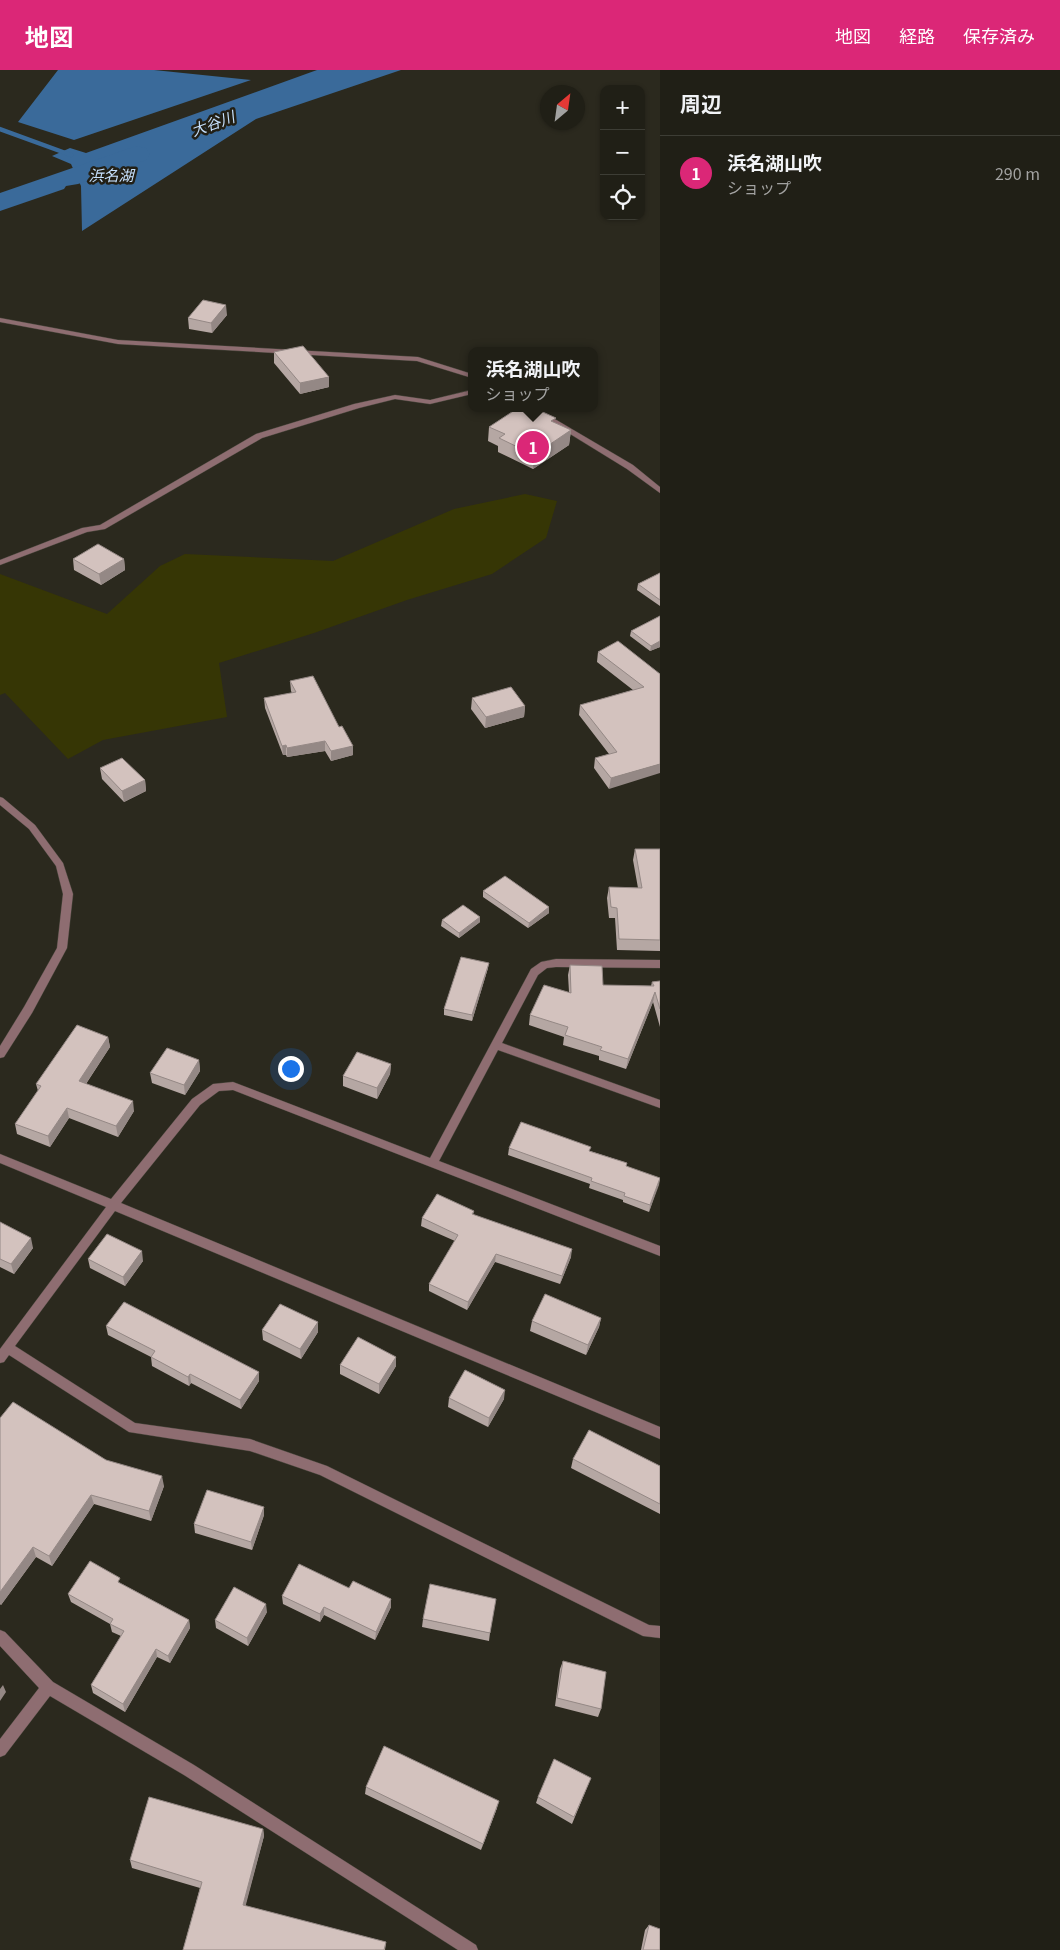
<!DOCTYPE html>
<html lang="ja">
<meta charset="utf-8">
<style>
body{margin:0;font-family:Georgia,"Noto Sans JP",serif;background:#28271f;color:#f1f3f6}
.controls{position:absolute;right:15px;top:15px;display:grid;overflow:hidden;border-radius:10px;box-shadow:0 1px 4px #0004}
.controls button{width:45px;height:45px;display:grid;place-items:center;padding:0;border:0;border-bottom:1px solid #3d3d35;background:#201f16;color:#f1f3f6;font:25px sans-serif}
.compass{position:absolute;left:540px;top:15px;width:45px;height:45px;border-radius:50%;background:#201f16;box-shadow:0 1px 4px #0004;rotate:29deg}
.you{position:absolute;left:290px;top:998px;width:18px;height:18px;margin:-12px;border:4px solid #fff;border-radius:50%;background:#1a73e8;box-shadow:0 0 0 8px #1a73e833}
.badge{display:grid;place-items:center;width:32px;height:32px;border-radius:50%;background:#db2777;color:#fff;font-size:16px;font-weight:700}
.pin{position:absolute;translate:-50% -50%;border:2px solid #fff;box-shadow:0 1px 5px #0006}
.popup{position:absolute;left:468px;top:277px;width:130px;height:65px;box-sizing:border-box;display:grid;place-content:center;border-radius:10px;background:#201f16;filter:drop-shadow(0 1px 4px #0005);font-size:16px;white-space:nowrap;color:#a2a2a1}
.popup b{font-size:19px;color:#f1f3f6}
.popup::after{content:'';position:absolute;left:50%;top:100%;margin-left:-10px;border:10px solid transparent;border-top-color:#201f16}
.list{margin:0;padding:0;list-style:none}
h2{display:flex;justify-content:space-between;align-items:center;height:65px;margin:0;padding:0 20px;font-size:21px}
h2 small{font-size:16px;font-weight:400;color:#a2a2a1}
.list li{display:grid;grid-template-columns:32px 1fr auto;gap:15px;align-items:center;box-sizing:border-box;height:75px;padding:0 20px;border-top:1px solid #3d3d35}
.list b{display:block;font-size:19px;white-space:nowrap}
.list p{margin:0;font-size:16px;white-space:nowrap;color:#a2a2a1}
.list em{font-size:16px;font-style:normal;color:#a2a2a1}
.icon{flex:none;width:28px;height:28px;fill:none;stroke:currentColor;stroke-width:2;stroke-linecap:round;stroke-linejoin:round}
.map{position:relative;flex:none;width:660px;height:1880px;overflow:hidden}
header{display:flex;align-items:center;gap:30px;box-sizing:border-box;height:70px;padding:0 25px;background:#db2777;color:#fff}
header strong{font-size:24px}
nav{display:flex;gap:28px;margin-inline-start:auto;font-size:18px}
main{display:flex}
aside{flex:1;background:#201f16}
.map>svg:first-child{display:block}
.green{fill:#363605}
.water{fill:#3a6a9a}
.lines{fill:none;stroke-linecap:round;stroke-linejoin:round}
.stream{stroke:#3a6a9a;stroke-width:4.5}
.river{fill:#3a6a9a;fill-rule:evenodd}
.minor-casing{stroke:#47453b;stroke-width:1}
.tertiary-casing{stroke:#47453b;stroke-width:1}
.minor{fill:#8e6d71;fill-rule:evenodd}
.tertiary{fill:#8e6d71;fill-rule:evenodd}
.wall{fill:#b5a7a3}
.shaded-wall{fill:#948885}
.building{fill:#d3c2be;stroke:#948885}
.labels{text-anchor:middle;stroke-width:5;stroke-linejoin:round;paint-order:stroke}
.far-water-label{font-size:15px;font-style:italic;fill:#c6e1fe;stroke:#221f15}
</style>
<header>
<strong>地図</strong>
<nav><a>地図</a><a>経路</a><a>保存済み</a></nav>
</header>
<main>
<div class="map">
<svg width="660" height="1880" viewBox="0 0 660 1880">
<rect width="100%" height="100%" fill="#2b291e"/>
<path class="green" d="M525,424l32,7 -11,37 -54,36 -85,26 -93,33 -95,30 8,54 -124,23 -35,19 -63,-66 -5,2v-121l107,40 53,-48 25,-12 148,7 121,-52z"/>
<path class="water" d="M58,0h96l97,10 -177,60 -56,-18z
M317,0h84l-145,49 -174,112 -1,-45 -10,-22 -19,-8 18,-8 16,5z"/>
<g class="lines">
<path class="stream" d="M0,59l71,26"/>
<path class="river" d="M136,76l10,2 4,6 -4,6 -68,24 -12,2 -2,3 -64,22v-18z"/>
<g class="minor-casing">
<path id="minor" d="M0,248l118,22 300,17 54,17v4l-55,-17 -299,-17 -118,-22z
M472,320v4l-42,10 -35,-5 -36,9 -97,30 -157,91 -18,3 -87,33v-5l82,-32 18,-3 156,-91 98,-30 41,-9 35,5z
M528,338h8l97,57 27,22v6l-33,-24z
M556,889l104,1v8l-104,-1 -9,1 -9,7 -36,68 158,57v8l-162,-58 -59,111 221,85v10l-427,-166 -14,1 -19,14 -79,98 539,224v12l-545,-228 -100,135 120,77 115,16 77,27 322,159 11,1v12l-17,-2 -323,-161 -70,-24 -121,-19 -120,-77 -5,7 -4,1v-14l106,-142 -106,-44v-9l111,45 81,-100 21,-15 20,-2 197,76 101,-189 10,-7z
M0,1560l5,2 48,50 141,83 282,180 2,5h-20l-274,-175 -134,-79 -45,59 -5,2v-18l39,-51 -39,-42z"/>
</g>
<g class="tertiary-casing">
<path id="tertiary" d="M0,727l3,1 32,27 28,38 10,31 -6,54 -35,65 -28,44 -4,1v-12l24,-39 33,-59 6,-54 -7,-28 -27,-37 -29,-24z"/>
</g>
<use href="#minor" class="minor"/>
<use href="#tertiary" class="tertiary"/>
</g>
<path class="wall" d="M227,245l-15,18 -23,-4 -1,-11z
M274,282l55,35 -29,7 -26,-31z
M555,353l16,7 -2,15 -36,24 -35,-17v-6l-10,-5 1,-14z
M73,489h51l1,11 -24,15 -27,-15z
M660,503v33l-23,-16 1,-6z
M660,546v31l-10,4 -20,-15 1,-5z
M598,582l62,22 -51,115 -15,-21 1,-10 14,-4 -30,-39 1,-10 53,-15 -36,-28z
M290,611l63,74 -22,6 -6,-10 -38,6 -1,-2h-3l-18,-47 -1,-10 28,-5 -1,-2z
M472,628l53,8 -1,11 -39,11 -14,-19z
M100,698l45,12 1,11 -22,11 -22,-23z
M635,779h25v102l-43,-1 -2,-32h-6l-2,-20 2,-11 29,1 -5,-28z
M483,821l66,16v6l-21,15 -45,-31z
M480,847v5l-21,16 -18,-12 1,-6z
M570,895l33,20 48,1 1,-4 8,-1v46l-7,-25 -27,67 -27,-9v-4l-36,-11 1,-8 -35,-12 1,-10 39,-23 -1,-17z
M488,898l-16,53 -28,-6v-6z
M108,967l2,10 -24,37 48,27 -16,26 -49,-19 -19,29 -33,-13 -2,-10 23,-33 -2,-7z
M199,990l1,11 -15,24 -33,-12 -2,-10z
M391,994l-1,10 -13,25 -34,-13v-10z
M509,1078l81,3 37,12 -1,3 34,13 -11,33 -26,-10v-2l-34,-12 1,-4 -82,-29z
M474,1141l-1,4 98,42 -11,27 -65,-22 -28,48 -38,-19v-7l26,-43 -34,-15 1,-8z
M0,1152l33,26 -19,26 -14,-7z
M88,1189l55,2 -18,25 -35,-18z
M601,1248l-2,9 -13,28 -56,-24 2,-10z
M106,1256l153,46v9l-18,28 -50,-26 -2,3 -37,-20 -1,-9 -43,-22z
M262,1260l56,2 -17,27 -38,-19z
M396,1287v9l-17,28 -39,-20v-9z
M449,1328l55,1 -16,28 -40,-20z
M0,1348l106,42 58,26 -13,35 -57,-17 -42,62 -16,-9 -35,48 -1,-1z
M573,1389l87,7v48l-89,-46z
M264,1445l-12,35 -57,-17 -1,-9z
M122,1514l67,36 1,8 -20,35 -13,-6 -32,55 -32,-19 -2,-8 30,-49 -9,-4 -2,-8 -39,-22 -3,-8z
M349,1518l42,11v8l-16,33 -51,-25 -4,7 -37,-18 -1,-8z
M267,1542l-19,34 -32,-18 -1,-8z
M423,1549l67,14 -1,8 -67,-14z
M563,1591l38,48 -3,8 -43,-11 5,-37z
M591,1708l-19,46 -36,-21 2,-6z
M366,1717l131,21 -16,42 -116,-56z
M263,1759l1,7 -19,70 141,36 -1,8h-202l17,-62 -68,-20 -2,-8z
M649,1855l11,25h-19l4,-20z"/>
<path class="shaded-wall" d="M226,235l1,10 -15,18 -1,-10z
M329,307v10l-29,7v-11z
M571,360l-2,15 -36,24 1,-14z
M124,489l1,11 -24,15 -2,-11z
M660,571v6l-10,4 1,-5z
M525,636l-1,11 -39,11 1,-11z
M325,671v10l-38,6v-9z
M286,675v10h-3l-1,-9z
M353,676v9l-22,6v-10z
M660,694v9l-51,16 2,-11z
M145,710l1,11 -22,11 -2,-11z
M549,837v6l-21,15 1,-5z
M480,847v5l-21,16v-5z
M489,893l-1,5 -16,53v-6z
M655,922l-2,10 -27,67 2,-10z
M108,967l2,10 -29,44 -2,-10z
M199,990l1,11 -15,24 -1,-10z
M391,994l-1,10 -13,25v-11z
M133,1031l1,10 -16,26 -2,-11z
M67,1038l2,10 -19,29 -2,-11z
M660,1109l-1,6 -10,27 1,-7z
M31,1168l2,10 -19,26 -3,-10z
M572,1179l-1,8 -11,27 2,-8z
M142,1181l1,10 -18,25 -2,-9z
M496,1184l-1,8 -28,48 1,-8z
M601,1248l-2,9 -13,28 2,-10z
M318,1252v10l-17,27 -1,-10z
M396,1287v9l-17,28v-10z
M259,1302v9l-18,28 -1,-9z
M190,1304l1,9 -2,3 -1,-9z
M505,1320l-1,9 -16,28 1,-9z
M162,1406l2,10 -13,35 -2,-10z
M91,1425l3,9 -42,62 -3,-10z
M264,1437v8l-12,35 -1,-8z
M33,1477l3,10 -35,48 -1,-2v-11z
M391,1529v8l-16,33 1,-8z
M266,1534l1,8 -19,34 -1,-8z
M324,1537v8l-4,7v-8z
M189,1550l1,8 -20,35 -2,-7z
M156,1579l1,8 -32,55 -2,-8z
M3,1615l3,7 -6,9v-12z
M499,1731l-2,7 -16,42 2,-6z
M263,1759l1,7 -20,76 -1,-7z"/>
<path class="building" d="M203,230l23,5 -15,18 -23,-5z
M303,276l26,31 -29,6 -26,-31z
M518,338h16l22,10 -5,3 20,9 -37,25 -35,-17 6,-4 -16,-7z
M98,474l26,15 -25,15 -26,-15z
M660,503v27l-22,-16z
M660,546v25l-9,5 -20,-15z
M618,571l42,33v90l-49,14 -16,-20 22,-6 -37,-47 64,-18 -46,-35z
M313,606l26,51 3,-1 11,20 -22,5 -6,-10 -38,7 -1,-3 -4,1 -18,-48 32,-6 -6,-11z
M511,617l14,19 -39,11 -14,-19z
M122,688l23,22 -23,11 -22,-23z
M635,779h25v91l-41,-1 -2,-31 -6,-1 -2,-20 33,1z
M505,806l44,31 -20,16 -46,-32z
M463,835l17,12 -21,16 -17,-13z
M461,887l28,6 -17,52 -28,-6z
M570,895l32,1 1,19 51,1 -2,-4 8,-1v28l-5,-17 -27,67 -28,-9 2,-3 -37,-12 3,-8 -38,-12 14,-30 27,8z
M77,955l31,12 -29,44 54,20 -17,25 -49,-18 -19,28 -33,-12 26,-38 -5,-2z
M167,978l32,12 -15,25 -34,-12z
M357,982l34,12 -14,24 -34,-12z
M521,1052l70,25 -2,4 38,12 -1,3 34,12 -10,27 -26,-9 1,-3 -34,-12 1,-3 -83,-30z
M437,1124l37,17 -2,3 100,35 -10,27 -66,-22 -28,48 -39,-18 29,-49 -36,-17z
M0,1152l31,16 -20,26 -11,-5z
M107,1164l35,17 -19,26 -35,-18z
M545,1224l56,24 -13,27 -56,-24z
M124,1232l135,70 -19,28 -50,-26 -2,3 -37,-20 4,-6 -49,-25z
M280,1234l38,18 -18,27 -38,-19z
M358,1267l38,20 -17,27 -39,-19z
M465,1300l40,20 -16,28 -40,-20z
M13,1332l93,58 56,16 -13,35 -58,-16 -42,61 -16,-9 -33,45v-174z
M589,1360l71,36v38l-87,-45z
M207,1420l57,17 -13,35 -57,-18z
M90,1491l30,17 -2,4 71,38 -21,36 -12,-7 -33,55 -32,-19 33,-54 -14,-7 3,-5 -45,-25z
M299,1494l50,24 4,-7 38,18 -15,33 -52,-25 -4,7 -38,-18z
M430,1514l66,15 -6,34 -67,-14z
M234,1517l32,17 -19,34 -32,-18z
M563,1591l43,11 -5,37 -44,-11z
M384,1676l115,55 -16,43 -117,-57z
M554,1689l37,19 -17,39 -36,-20z
M149,1727l114,32 -20,76 143,37 -2,8h-201l19,-68 -72,-22z
M649,1855l11,4v21h-17z"/>
<g class="labels">
<g class="far-water-label">
<text transform="translate(213 54) rotate(-20)" y="5">大谷川</text>
<text x="111" y="111">浜名湖</text>
</g>
</g>
</svg>
<div class="controls">
<button>+</button>
<button>−</button>
<button><svg class="icon" aria-label="locate" viewBox="0 0 24 24"><circle cx="12" cy="12" r="6"/><path d="M12 2v4M12 18v4M2 12h4M18 12h4"/></svg></button>
</div>
<svg class="compass" viewBox="-18 -18 36 36"><path d="M0-13l5 13h-10z" fill="#e53935"/><path d="M0 13l5-13h-10z" fill="#a2a2a1"/></svg>
<div class="you"></div>
<div class="pin badge" style="left:533px;top:377px">1</div>
<div class="popup"><b>浜名湖山吹</b>ショップ</div>
</div>
<aside>
<h2>周辺<small></small></h2>
<ul class="list">
<li><span class="badge">1</span><div><b>浜名湖山吹</b><p>ショップ</p></div><em>290 m</em></li>
</ul>
</aside>
</main>
